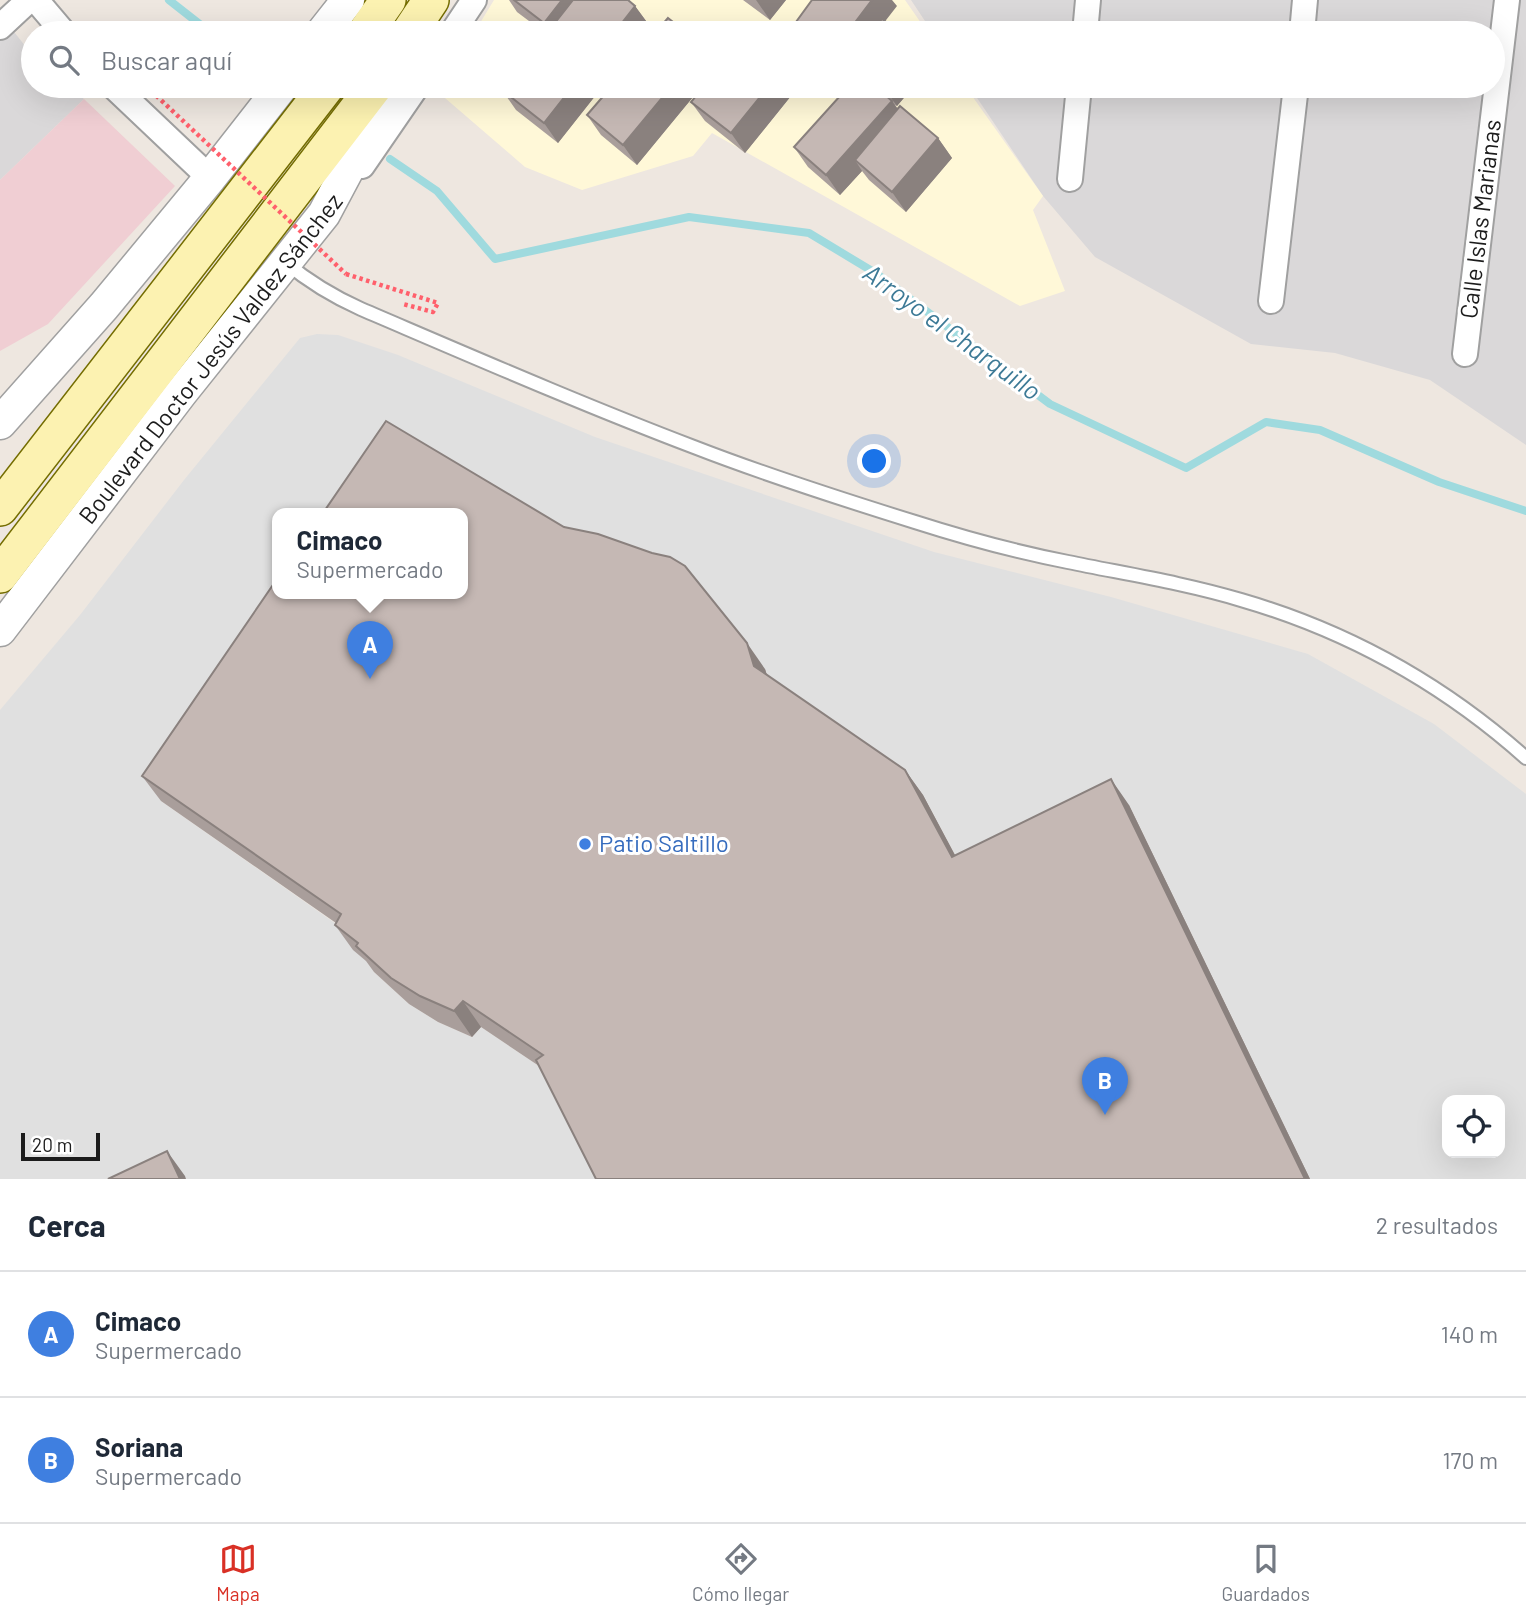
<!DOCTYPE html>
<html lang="es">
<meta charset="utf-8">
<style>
body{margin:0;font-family:Barlow,sans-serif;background:#f2f2f3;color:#1f2937}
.controls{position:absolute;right:21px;bottom:21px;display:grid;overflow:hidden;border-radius:14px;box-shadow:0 7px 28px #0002}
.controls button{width:63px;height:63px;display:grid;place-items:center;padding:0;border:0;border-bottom:2px solid #e0e1e3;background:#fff;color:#1f2937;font:35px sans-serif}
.scale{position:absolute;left:21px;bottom:18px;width:79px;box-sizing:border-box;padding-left:7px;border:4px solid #1c1c1c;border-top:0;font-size:19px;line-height:24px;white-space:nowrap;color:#1c1c1c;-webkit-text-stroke:5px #fff;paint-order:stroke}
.you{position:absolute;left:875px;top:462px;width:24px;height:24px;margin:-18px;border:5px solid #fff;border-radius:50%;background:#1a73e8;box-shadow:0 0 0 10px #1a73e833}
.badge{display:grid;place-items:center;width:46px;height:46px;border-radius:50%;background:#d93025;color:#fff;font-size:23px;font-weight:700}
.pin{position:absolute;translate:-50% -58px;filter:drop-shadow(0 2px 4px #0008)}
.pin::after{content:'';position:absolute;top:37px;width:24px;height:21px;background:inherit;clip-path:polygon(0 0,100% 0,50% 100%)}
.popup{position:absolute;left:272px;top:508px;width:196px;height:91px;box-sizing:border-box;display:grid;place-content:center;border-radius:14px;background:#fff;filter:drop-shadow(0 2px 5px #0005);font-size:23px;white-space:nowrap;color:#747a83}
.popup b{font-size:26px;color:#1f2937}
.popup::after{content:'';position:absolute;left:50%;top:100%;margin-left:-14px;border:14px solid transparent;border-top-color:#fff}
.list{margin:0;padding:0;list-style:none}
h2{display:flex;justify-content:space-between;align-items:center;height:91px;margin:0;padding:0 28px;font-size:30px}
h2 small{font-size:23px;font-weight:400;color:#747a83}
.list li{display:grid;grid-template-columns:46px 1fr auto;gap:21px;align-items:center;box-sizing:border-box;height:126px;padding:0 28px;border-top:2px solid #e0e1e3}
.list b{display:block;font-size:26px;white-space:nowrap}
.list p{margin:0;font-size:23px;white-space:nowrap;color:#747a83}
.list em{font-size:23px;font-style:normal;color:#747a83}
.icon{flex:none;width:38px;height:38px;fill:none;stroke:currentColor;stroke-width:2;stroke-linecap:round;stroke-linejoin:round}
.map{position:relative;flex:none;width:1526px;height:1179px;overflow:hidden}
.search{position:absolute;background:#fff;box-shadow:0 7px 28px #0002;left:21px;right:21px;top:21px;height:77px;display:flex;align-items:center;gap:18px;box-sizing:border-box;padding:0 24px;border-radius:38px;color:#747a83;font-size:26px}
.sheet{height:343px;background:#fff}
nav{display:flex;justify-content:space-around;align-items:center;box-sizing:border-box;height:98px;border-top:2px solid #e0e1e3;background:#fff;font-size:19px;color:#747a83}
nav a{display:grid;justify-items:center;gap:4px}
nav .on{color:#d93025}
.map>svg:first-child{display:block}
.residential{fill:#dad8d9}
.commercial{fill:#f0ced3}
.education{fill:#fff8d8}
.parking{fill:#e0e0e0;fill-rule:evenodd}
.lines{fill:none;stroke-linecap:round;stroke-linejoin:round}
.stream{stroke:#9fdade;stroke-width:8}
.service-casing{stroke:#a0a0a0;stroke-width:16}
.minor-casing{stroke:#a0a0a0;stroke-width:28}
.tertiary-casing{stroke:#a0a0a0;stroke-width:35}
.secondary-casing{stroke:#746d01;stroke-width:38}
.path{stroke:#ff606c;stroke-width:4.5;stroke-dasharray:3.5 3.5;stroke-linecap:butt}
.service{stroke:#fff;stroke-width:12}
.minor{stroke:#fff;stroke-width:24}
.tertiary{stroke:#fff;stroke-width:32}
.secondary{stroke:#fcf2b1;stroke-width:35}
.path-bridge{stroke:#ff606c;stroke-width:4.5;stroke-dasharray:3.5 3.5;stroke-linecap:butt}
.wall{fill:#a99e9b}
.shaded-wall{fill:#8a817e}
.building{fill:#c5b8b4;stroke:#8a817e;stroke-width:2}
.shop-dot{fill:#3f7fe0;stroke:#fff;stroke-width:2.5}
.labels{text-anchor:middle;stroke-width:6;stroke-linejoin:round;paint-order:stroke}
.street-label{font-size:24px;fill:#1c1c1c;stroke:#fff}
.shop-label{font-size:24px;fill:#366cbe;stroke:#fff;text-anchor:start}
.water-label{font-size:26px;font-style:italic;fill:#3d7a96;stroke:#fff}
</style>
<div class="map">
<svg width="1526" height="1179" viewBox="0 0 1526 1179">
<rect width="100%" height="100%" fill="#eee7e0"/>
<path class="residential" d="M911,0h615v445l-96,-65 -95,-27 -84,-9 -156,-87 -52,-61 -74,-110h524v-53h-560z
M0,14l33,42v30h33l18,13 -84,81z"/>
<path class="commercial" d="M84,99l91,87 -127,138 -48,27v-171z"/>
<path class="education" d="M494,0h411l23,33h-454z
M442,86h523l78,110 -10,14 32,81 -45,15 -308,-173 -19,23 -111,34 -57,-23 -87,-75z"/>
<path class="parking" d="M317,334l21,1 60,20 197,82 339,115 177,45 197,57 126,70 92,70v385h-216l-181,-374 -159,78 -47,-88 -153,-115 -18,-30 -38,-43 -310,-159 -45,65h-82v80h27l-143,208 198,139 17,29 -2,3 35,32 29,18 34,15 9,-10 80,54 42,98h-417l-1,-2 -5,2h-180v-469l80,-95 104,-135 116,-142zM1447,1100h53v53h-53z"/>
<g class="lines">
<path class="stream" d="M169,0l42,33
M390,159l47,32 58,68 194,-42 120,16 68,41 173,130 136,64 80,-46 54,8 119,52 87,29"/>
<g class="service-casing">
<path id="service" d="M285,262c24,20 47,34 76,47 110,47 220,95 333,138 72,28 147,52 221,75 50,16 102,30 153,40 58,12 116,21 173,38 107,31 202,84 285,158"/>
</g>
<g class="minor-casing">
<path id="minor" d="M36,0l28,33
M0,27l29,-27
M452,33l22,-33
M1085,33l3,-33
M1302,33l3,-33
M113,86l97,92
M362,166l55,-80
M1070,179l9,-93
M1271,301l25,-215
M1465,354l42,-354"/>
</g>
<g class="tertiary-casing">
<path id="tertiary" d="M322,33l26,-33
M0,423l104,-117 106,-128 72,-92
M0,630l181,-237 143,-179 68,-128"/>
</g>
<g class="secondary-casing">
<path id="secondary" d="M365,33l23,-33
M409,33l22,-33
M0,508l327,-422
M0,575l375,-489"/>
</g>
<path class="path" d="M346,274l92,29 -5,9 -30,-8"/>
<use href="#service" class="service"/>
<use href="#minor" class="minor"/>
<use href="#tertiary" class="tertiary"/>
<use href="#secondary" class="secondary"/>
<path class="path-bridge" d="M146,86l200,188"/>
</g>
<path class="wall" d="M509,0h119l7,6 14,19 -6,8h-98l-28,-21z
M743,0h43l-16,20z
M506,86h97l-45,57 -42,-33 -14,-20z
M612,86h90l-65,79 -36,-30 -14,-20z
M704,86h95l-54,67 -40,-32 -14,-19z
M849,86h65l-17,20 -2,-1 3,4 40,29 14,20 -46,54 -37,-32 -7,-9 -22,24 -32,-28 -14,-20z
M765,669l2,6 138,95 18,25 32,61 174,-51 181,374h-714l-57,-113 -58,-39 -9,10 -34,-15 -29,-18 -35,-32 -8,-11 -13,-11 -18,-25 1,-2 -175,-122 -19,-25z"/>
<path class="shaded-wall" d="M562,0h29l-40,33 -7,-10z
M756,0h30l-16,20z
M872,0h20l5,6 -21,27h-29z
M635,6l14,19 -6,8h-29z
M573,86h30l-45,57 -14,-20z
M672,86h30l-65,79 -14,-20z
M769,86h30l-54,67 -14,-20z
M884,86h30l-17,20 -14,-19z
M892,101l14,20 -51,39 7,11 -22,24 -14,-20z
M938,138l14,20 -46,54 -14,-20z
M747,643l18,26 7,23 -18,-26z
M905,770l18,25 47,88 -18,-26z
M1111,779l18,26 181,374h-5z
M463,1001l18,26 -9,10 -18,-26z
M167,1151l18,25 1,3h-6z"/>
<path class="building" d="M514,0h48l-18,23z
M573,0h55l7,6 -21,27h-67z
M812,0h60l-25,33h-59z
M668,18l19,15h-32z
M882,19l20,14h-31z
M506,86h67l-29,37 -42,-33z
M612,86h60l-49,59 -36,-30z
M704,86h65l-38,47 -40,-31z
M849,86h26l17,15 -66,74 -32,-28z
M900,106l38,32 -46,54 -37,-32z
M386,421l178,106 34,7 54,19 18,4 15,9 62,77 7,23 151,104 47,87 159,-78 194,400h-709l-60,-119 7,-5 -80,-54 -9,10 -34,-15 -29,-18 -35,-32 2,-3 -23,-18 6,-11 -199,-138 135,-197v14h186v-80h-140z
M167,1151l13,28h-72z"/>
<circle class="shop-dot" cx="585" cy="844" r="7"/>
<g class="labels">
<g class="street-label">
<text transform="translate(1481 219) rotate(-83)" y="8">Calle Islas Marianas</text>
<text transform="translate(211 359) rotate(-52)" y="8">Boulevard Doctor Jesús Valdez Sánchez</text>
</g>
<g class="shop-label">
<text x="599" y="852">Patio Saltillo</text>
</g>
<g class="water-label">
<text transform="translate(952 332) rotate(36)" y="9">Arroyo el Charquillo</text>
</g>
</g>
</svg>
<div class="controls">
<button><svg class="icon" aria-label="locate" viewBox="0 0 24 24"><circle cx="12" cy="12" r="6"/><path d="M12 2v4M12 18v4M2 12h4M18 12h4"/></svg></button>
</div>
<div class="scale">20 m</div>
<div class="you"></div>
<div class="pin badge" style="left:370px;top:679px;background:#3f7fe0">A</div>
<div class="popup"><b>Cimaco</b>Supermercado</div>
<div class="pin badge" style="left:1105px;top:1115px;background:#3f7fe0">B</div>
<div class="search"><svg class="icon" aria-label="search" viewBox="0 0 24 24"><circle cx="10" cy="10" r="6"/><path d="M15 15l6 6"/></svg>Buscar aquí</div>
</div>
<section class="sheet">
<h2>Cerca<small>2 resultados</small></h2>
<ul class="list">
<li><span class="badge" style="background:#3f7fe0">A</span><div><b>Cimaco</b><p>Supermercado</p></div><em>140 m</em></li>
<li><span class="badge" style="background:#3f7fe0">B</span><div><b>Soriana</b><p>Supermercado</p></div><em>170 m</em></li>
</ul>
</section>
<nav>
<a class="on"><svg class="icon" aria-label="map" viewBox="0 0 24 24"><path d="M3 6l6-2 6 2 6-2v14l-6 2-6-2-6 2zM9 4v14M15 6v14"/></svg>Mapa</a>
<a><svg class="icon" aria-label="directions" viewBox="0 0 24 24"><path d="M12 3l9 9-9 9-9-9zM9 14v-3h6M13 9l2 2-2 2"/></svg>Cómo llegar</a>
<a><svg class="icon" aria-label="saved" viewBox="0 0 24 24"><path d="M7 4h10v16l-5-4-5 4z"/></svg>Guardados</a>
</nav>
